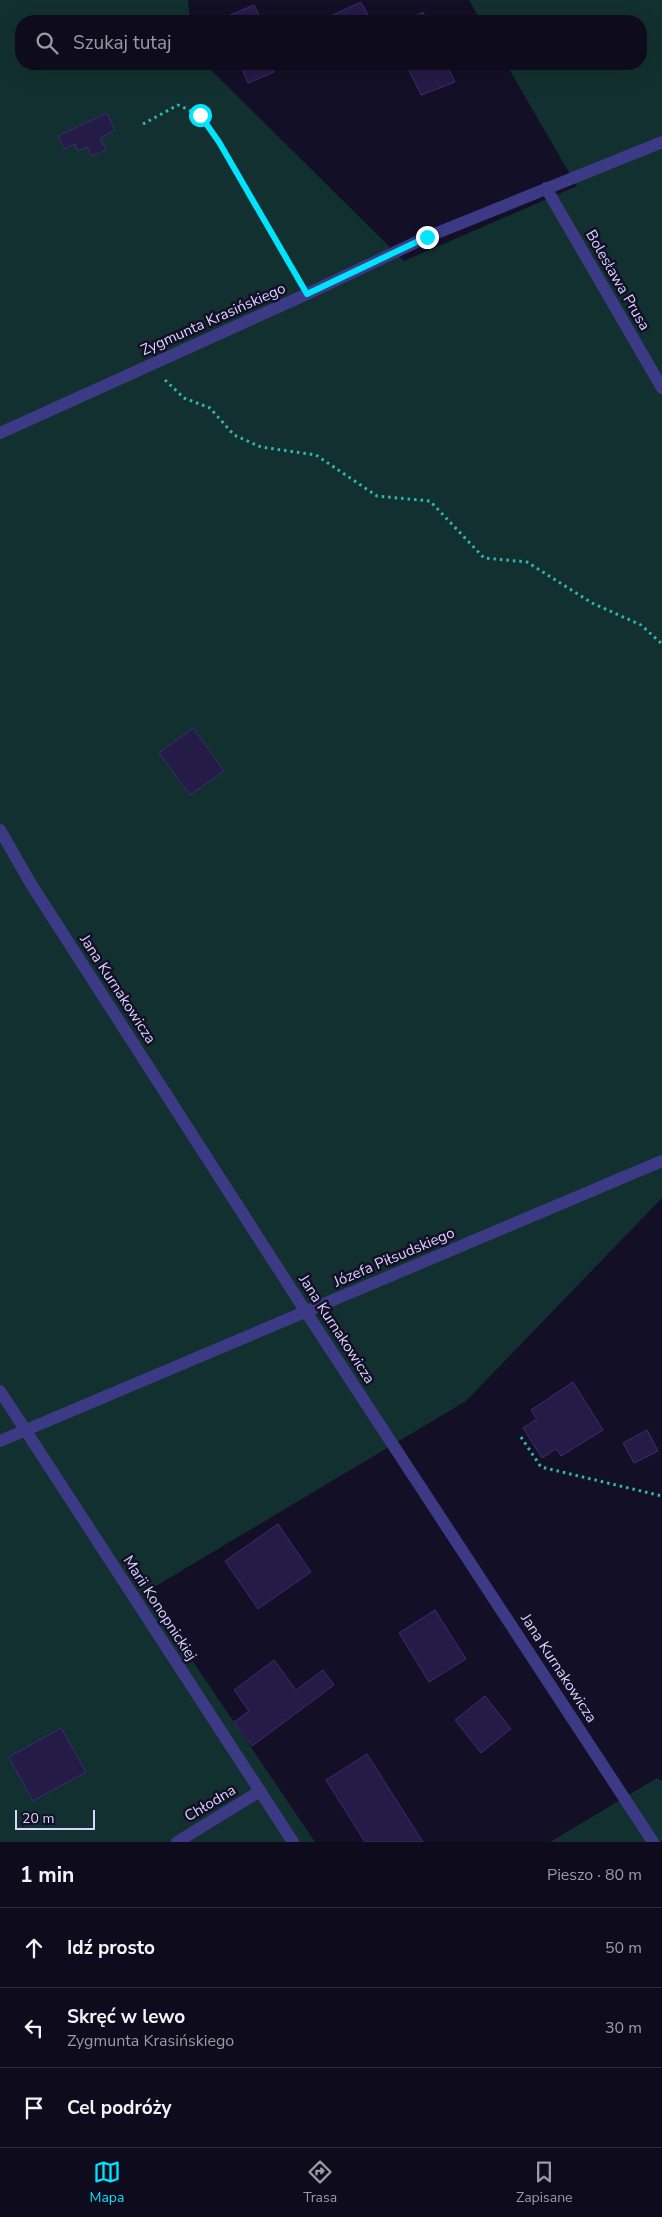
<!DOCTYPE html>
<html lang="pl">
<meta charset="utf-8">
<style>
body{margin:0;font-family:"Nunito Sans",sans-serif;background:#1c1929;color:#f1f3f6}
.scale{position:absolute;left:15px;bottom:12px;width:80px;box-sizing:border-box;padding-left:5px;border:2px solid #d9d4ff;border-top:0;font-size:14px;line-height:18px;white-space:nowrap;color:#d9d4ff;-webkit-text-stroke:4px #130f26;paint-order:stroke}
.stop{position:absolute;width:15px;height:15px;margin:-11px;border:4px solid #00e5ff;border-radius:50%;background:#fff}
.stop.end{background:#00e5ff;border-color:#fff;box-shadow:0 1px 5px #0008}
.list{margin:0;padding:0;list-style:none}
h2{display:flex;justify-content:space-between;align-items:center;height:65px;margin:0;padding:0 20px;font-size:21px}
h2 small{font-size:16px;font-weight:400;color:#9b9ba3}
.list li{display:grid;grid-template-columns:32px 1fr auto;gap:15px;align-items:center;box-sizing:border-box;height:80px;padding:0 20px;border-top:1px solid #2e2b3b}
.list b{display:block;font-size:19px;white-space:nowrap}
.list p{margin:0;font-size:16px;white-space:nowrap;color:#9b9ba3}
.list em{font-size:16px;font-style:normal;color:#9b9ba3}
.icon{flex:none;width:28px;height:28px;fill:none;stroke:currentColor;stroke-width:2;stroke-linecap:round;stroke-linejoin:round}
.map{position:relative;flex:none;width:662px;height:1842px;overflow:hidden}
.search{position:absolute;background:#0e0b1c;box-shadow:0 5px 20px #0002;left:15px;right:15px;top:15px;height:55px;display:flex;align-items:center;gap:12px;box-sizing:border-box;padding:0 18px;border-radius:20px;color:#9b9ba3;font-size:19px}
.sheet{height:305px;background:#0e0b1c}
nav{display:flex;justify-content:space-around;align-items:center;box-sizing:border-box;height:70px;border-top:1px solid #2e2b3b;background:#0e0b1c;font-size:14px;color:#9b9ba3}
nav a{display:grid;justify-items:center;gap:2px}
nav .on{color:#00e5ff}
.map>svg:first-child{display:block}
.green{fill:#12302f}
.building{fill:#241b47;stroke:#3b2d73}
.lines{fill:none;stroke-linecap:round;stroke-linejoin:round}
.path{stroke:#2fb8b0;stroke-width:3;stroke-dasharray:2.5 4;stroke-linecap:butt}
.minor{stroke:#3d3a85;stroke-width:12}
.route{stroke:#00e5ff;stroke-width:6}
.labels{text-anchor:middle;stroke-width:5;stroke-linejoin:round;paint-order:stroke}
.street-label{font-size:15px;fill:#d9d4ff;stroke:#130f26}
</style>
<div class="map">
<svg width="662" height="1842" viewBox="0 0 662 1842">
<rect width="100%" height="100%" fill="#130f26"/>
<path class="green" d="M0,0h188l2,21h-169v43h184l199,197 173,-75 -71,-122h135v-43h-160l-12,-21h193v1198l-196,203 -320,191 169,250h-315z
M657,1778l5,3v61h-112z"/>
<path class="building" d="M361,2l10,19h-48l-1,-1z
M254,5l8,16h-40l-1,-2z
M423,12l4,9h-20z
M240,64h31l3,8 -26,11z
M406,64h40l9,18 -34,13z
M107,113l8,17 -15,8 6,12 -15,6 -4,-9 -9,4 -3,-7 -11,5 -6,-13z
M193,728l31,43 -34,24 -31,-42z
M573,1382l30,48 -42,26 -5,-7 -14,9 -19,-30 14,-9 -6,-9z
M647,1430l11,21 -24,12 -11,-20z
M278,1524l33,48 -53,37 -33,-48z
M435,1610l31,49 -37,23 -30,-49z
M274,1660l22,30 27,-20 11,15 -82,61 -18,-24 15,-11 -15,-21z
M485,1696l26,33 -30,24 -26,-33z
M61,1728l25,44 -53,29 -24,-44z
M367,1754l56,88h-58l-39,-62z"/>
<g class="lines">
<path class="path" d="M143,124l35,-19 22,10 19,27 79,136
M165,380l19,18 26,10 24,27 27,12 55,8 61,41 53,5 54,57 43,4 65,41 49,22 21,19
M521,1437l20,30 121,29"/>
<path class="minor" d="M546,188l116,200
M0,433l307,-139 120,-57 235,-95
M0,830l31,54 275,428 347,530
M0,1391l293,451
M0,1441l662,-280
M177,1842l83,-51"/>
</g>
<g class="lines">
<path class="route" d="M200,115l19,27 88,152 120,-57"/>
</g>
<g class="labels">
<g class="street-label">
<text transform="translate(618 280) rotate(60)" y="5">Bolesława Prusa</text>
<text transform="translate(213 319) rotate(-24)" y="5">Zygmunta Krasińskiego</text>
<text transform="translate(118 989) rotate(57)" y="5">Jana Kurnakowicza</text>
<text transform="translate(394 1257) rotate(-23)" y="5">Józefa Piłsudskiego</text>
<text transform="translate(337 1329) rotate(57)" y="5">Jana Kurnakowicza</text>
<text transform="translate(160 1608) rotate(57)" y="5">Marii Konopnickiej</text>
<text transform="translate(559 1668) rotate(57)" y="5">Jana Kurnakowicza</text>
<text transform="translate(210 1803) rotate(-31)" y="5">Chłodna</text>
</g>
</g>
</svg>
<div class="scale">20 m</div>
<div class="stop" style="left:200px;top:115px"></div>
<div class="stop end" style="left:427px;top:237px"></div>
<div class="search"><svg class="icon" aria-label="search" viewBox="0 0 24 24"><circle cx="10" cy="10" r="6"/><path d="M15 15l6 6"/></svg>Szukaj tutaj</div>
</div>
<section class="sheet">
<h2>1 min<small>Pieszo · 80 m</small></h2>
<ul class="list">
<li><svg class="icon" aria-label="ahead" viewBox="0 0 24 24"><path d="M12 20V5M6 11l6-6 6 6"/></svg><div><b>Idź prosto</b></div><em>50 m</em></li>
<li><svg class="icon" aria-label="left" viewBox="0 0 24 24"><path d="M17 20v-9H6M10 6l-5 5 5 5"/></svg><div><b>Skręć w lewo</b><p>Zygmunta Krasińskiego</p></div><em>30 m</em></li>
<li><svg class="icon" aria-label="arrive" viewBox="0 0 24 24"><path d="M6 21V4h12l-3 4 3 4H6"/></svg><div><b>Cel podróży</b></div></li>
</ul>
</section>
<nav>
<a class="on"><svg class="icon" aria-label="map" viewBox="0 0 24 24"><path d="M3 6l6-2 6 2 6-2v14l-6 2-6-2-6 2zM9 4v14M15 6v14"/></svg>Mapa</a>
<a><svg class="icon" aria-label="directions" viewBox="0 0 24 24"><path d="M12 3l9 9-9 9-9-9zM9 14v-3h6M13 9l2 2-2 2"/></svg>Trasa</a>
<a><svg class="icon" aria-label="saved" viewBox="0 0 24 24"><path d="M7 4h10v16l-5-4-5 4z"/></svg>Zapisane</a>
</nav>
